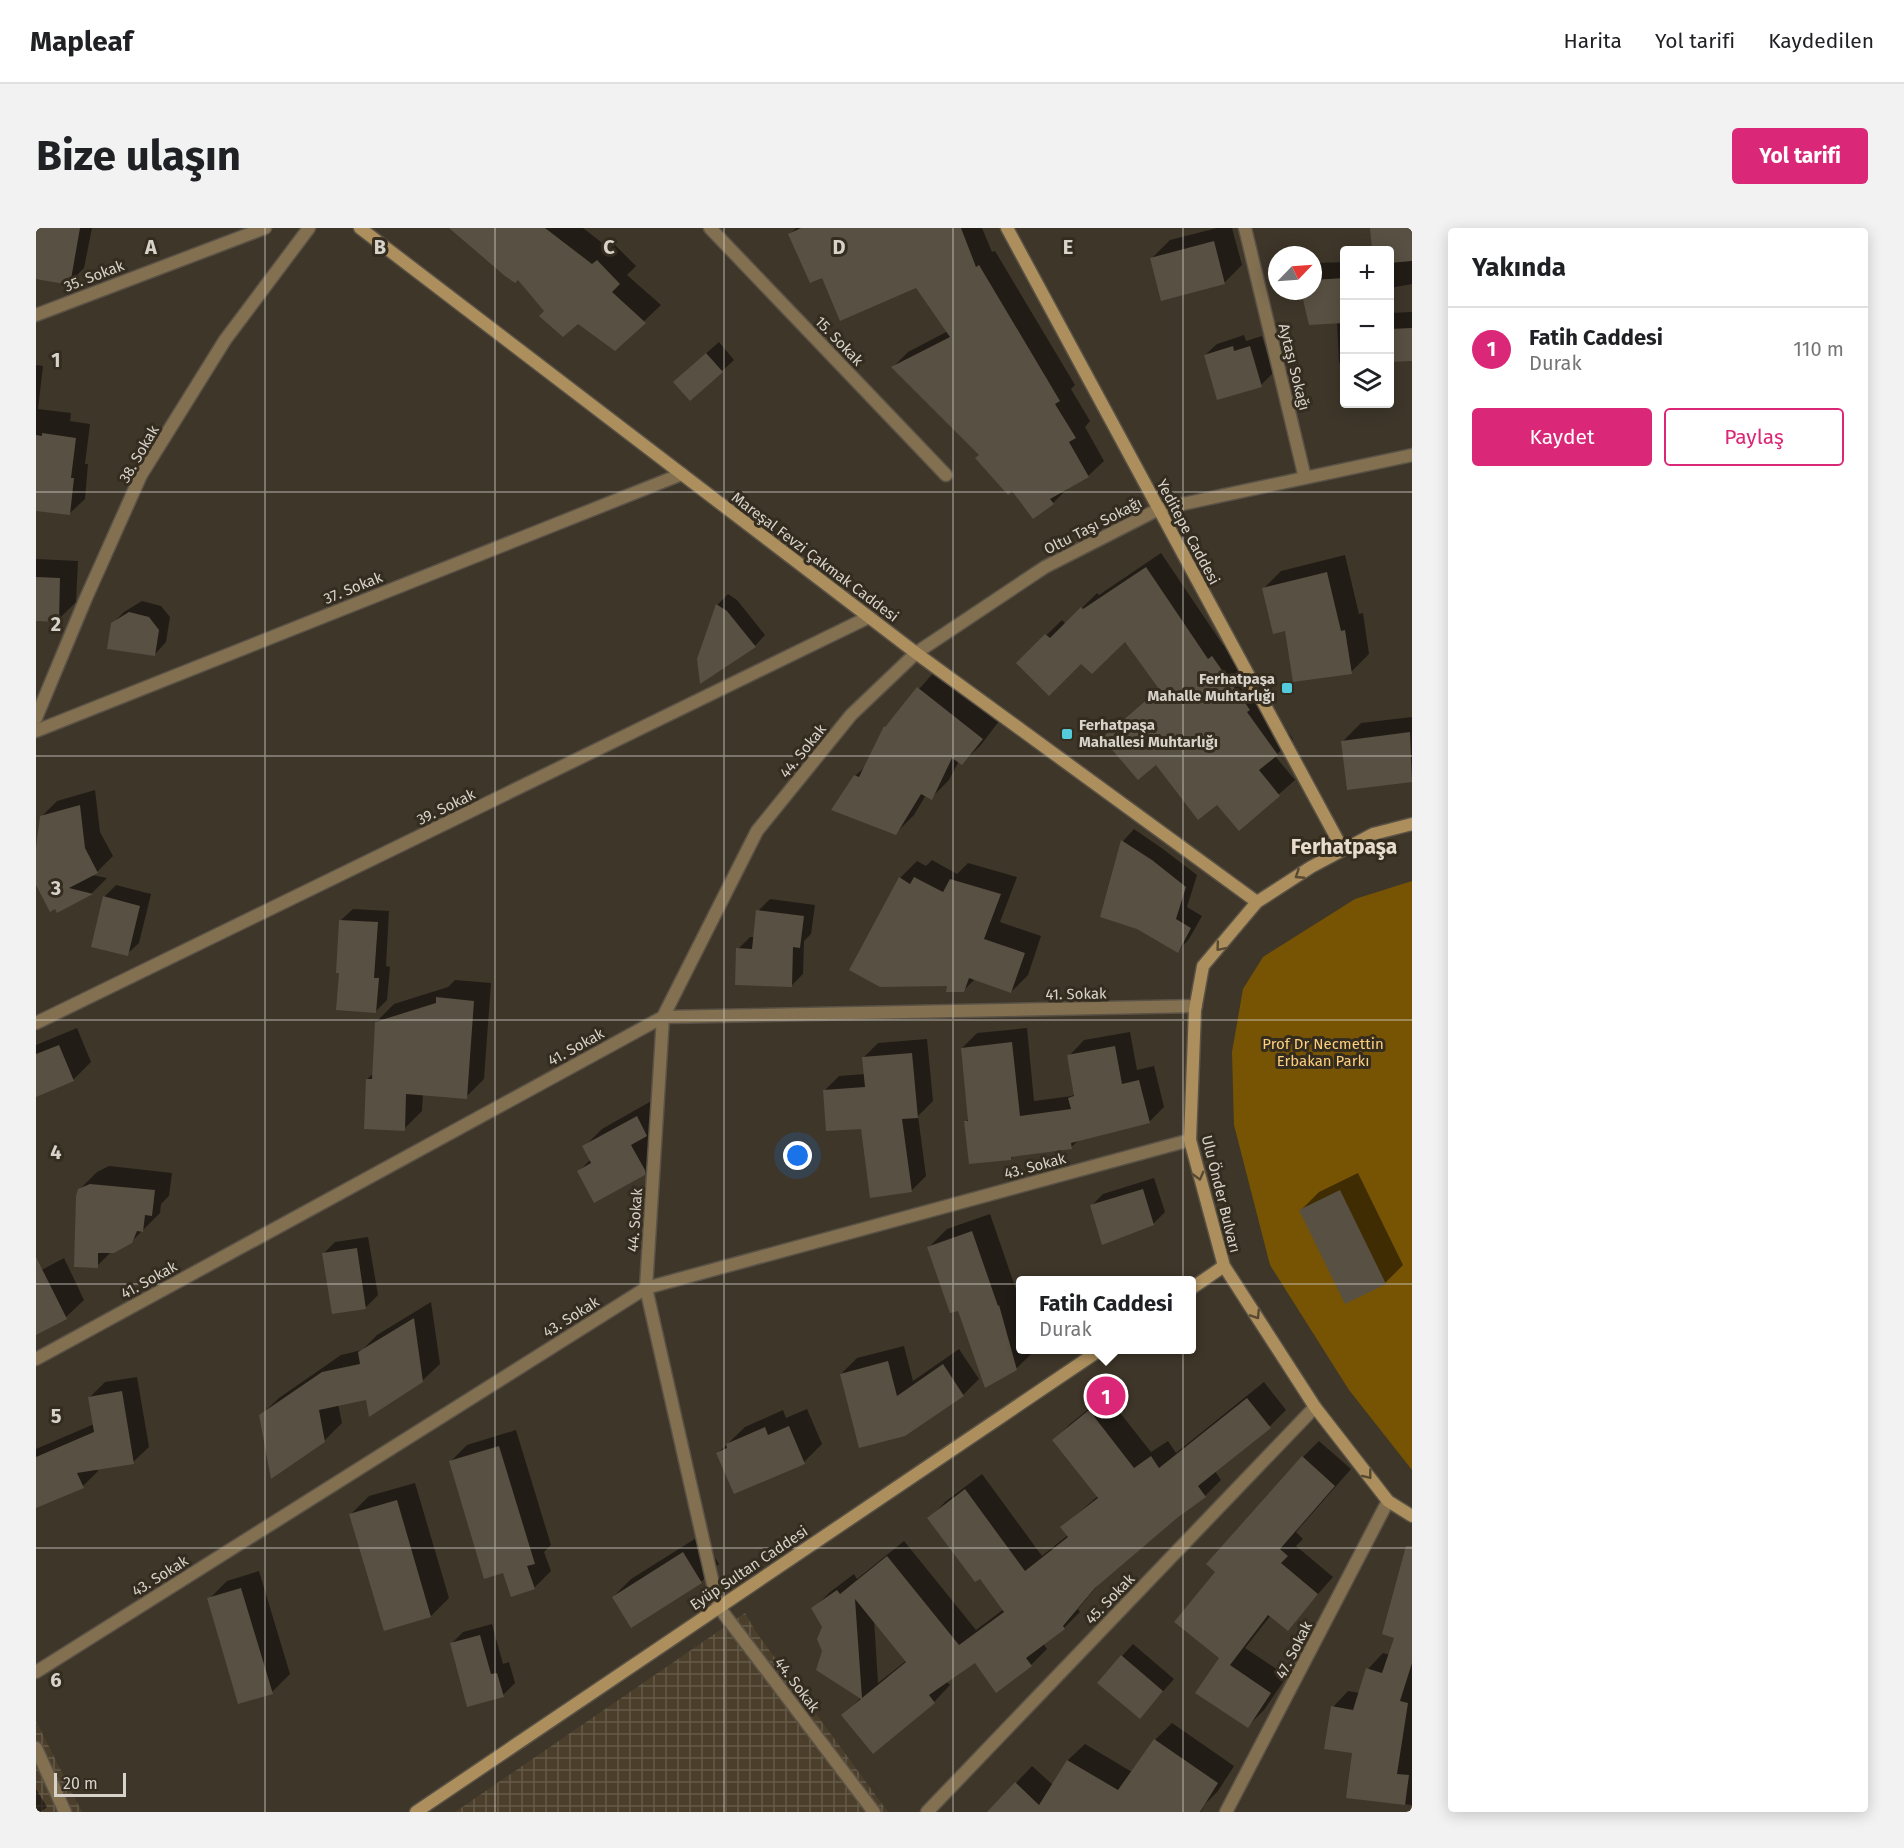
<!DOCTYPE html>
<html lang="tr">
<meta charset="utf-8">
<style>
body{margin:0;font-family:"Fira Sans",sans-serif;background:#f2f2f2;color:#202124}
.controls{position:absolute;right:18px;top:18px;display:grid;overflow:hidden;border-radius:6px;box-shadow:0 3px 15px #0003}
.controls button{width:54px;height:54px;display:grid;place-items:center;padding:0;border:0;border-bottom:2px solid #e0e0e0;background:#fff;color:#202124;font:30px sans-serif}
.compass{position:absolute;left:1232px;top:18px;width:54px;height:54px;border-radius:50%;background:#fff;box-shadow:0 3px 15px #0003;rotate:65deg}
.scale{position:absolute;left:18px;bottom:15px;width:72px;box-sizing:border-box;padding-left:6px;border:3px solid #d7d2ca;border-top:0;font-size:16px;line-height:21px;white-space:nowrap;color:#d7d2ca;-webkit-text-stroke:4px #342c1f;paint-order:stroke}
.you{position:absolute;left:762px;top:928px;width:21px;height:21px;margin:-15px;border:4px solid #fff;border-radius:50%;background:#1a73e8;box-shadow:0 0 0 9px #1a73e833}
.badge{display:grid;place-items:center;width:39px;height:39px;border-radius:50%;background:#db2777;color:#fff;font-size:20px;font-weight:700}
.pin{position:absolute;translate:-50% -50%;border:3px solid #fff;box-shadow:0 2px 6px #0006}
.popup{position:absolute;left:980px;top:1048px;width:180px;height:78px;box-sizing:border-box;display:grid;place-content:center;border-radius:6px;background:#fff;filter:drop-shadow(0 2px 4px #0005);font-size:20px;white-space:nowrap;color:#757577}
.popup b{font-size:22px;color:#202124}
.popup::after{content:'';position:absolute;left:50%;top:100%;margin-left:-12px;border:12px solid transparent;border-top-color:#fff}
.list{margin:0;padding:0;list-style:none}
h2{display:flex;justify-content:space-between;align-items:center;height:78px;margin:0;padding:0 24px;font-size:26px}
h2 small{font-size:20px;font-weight:400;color:#757577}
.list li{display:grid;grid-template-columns:39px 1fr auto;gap:18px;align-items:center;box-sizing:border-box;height:84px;padding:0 24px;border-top:2px solid #e0e0e0}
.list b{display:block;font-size:22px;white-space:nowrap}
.list p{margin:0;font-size:20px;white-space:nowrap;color:#757577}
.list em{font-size:20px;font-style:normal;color:#757577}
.actions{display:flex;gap:12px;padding:18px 24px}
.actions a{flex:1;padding:14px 0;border:2px solid #db2777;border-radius:6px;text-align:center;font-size:21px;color:#db2777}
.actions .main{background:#db2777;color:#fff}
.icon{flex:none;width:33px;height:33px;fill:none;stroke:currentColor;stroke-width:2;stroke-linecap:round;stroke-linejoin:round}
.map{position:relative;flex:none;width:1376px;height:1584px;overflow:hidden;border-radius:6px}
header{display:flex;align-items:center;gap:36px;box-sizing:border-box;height:84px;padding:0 30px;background:#fff;border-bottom:2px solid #e0e0e0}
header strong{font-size:28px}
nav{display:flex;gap:33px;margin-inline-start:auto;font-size:21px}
.intro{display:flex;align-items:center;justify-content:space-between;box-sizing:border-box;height:144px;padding:0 36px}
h1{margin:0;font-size:42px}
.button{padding:15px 27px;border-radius:6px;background:#db2777;color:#fff;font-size:21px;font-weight:700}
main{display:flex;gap:36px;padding:0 36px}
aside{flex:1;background:#fff;border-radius:6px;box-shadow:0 3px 15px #0003}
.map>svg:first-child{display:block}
.industrial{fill:url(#industrial-grid)}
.green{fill:#775404}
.shadow{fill:#0007;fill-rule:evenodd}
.building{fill:#585042;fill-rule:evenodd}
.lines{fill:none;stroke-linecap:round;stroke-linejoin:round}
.street-casing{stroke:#5a5246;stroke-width:15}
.secondary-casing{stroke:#5a5246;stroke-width:15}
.street{stroke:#827051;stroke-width:12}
.secondary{stroke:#ac8f5d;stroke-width:12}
.oneway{stroke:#584a32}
.grid{fill:none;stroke:#d7d2ca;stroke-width:1.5;stroke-opacity:0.55}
.poi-dot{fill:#53cbda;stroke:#342c1f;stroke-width:2}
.labels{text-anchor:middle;stroke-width:6;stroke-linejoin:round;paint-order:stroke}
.street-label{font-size:15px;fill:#d7d2ca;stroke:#342c1f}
.poi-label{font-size:15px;font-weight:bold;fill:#d7d2ca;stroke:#342c1f;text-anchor:end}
.park-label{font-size:15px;fill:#fdce7c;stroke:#342c1f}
.district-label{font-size:21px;font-weight:bold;fill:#e8ddcd;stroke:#342c1f}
.grid-label{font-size:20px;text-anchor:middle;font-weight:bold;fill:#d7d2ca;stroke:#342c1f;stroke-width:6;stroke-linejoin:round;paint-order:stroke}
</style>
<header>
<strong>Mapleaf</strong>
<nav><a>Harita</a><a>Yol tarifi</a><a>Kaydedilen</a></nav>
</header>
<div class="intro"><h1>Bize ulaşın</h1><a class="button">Yol tarifi</a></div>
<main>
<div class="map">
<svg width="1376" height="1584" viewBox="0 0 1376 1584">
<defs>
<pattern id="industrial-grid" width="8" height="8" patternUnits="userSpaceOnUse" patternTransform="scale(1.5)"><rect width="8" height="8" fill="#4b3f2b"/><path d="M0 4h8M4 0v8" fill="none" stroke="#645a48"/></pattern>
</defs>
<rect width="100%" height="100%" fill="#3e3629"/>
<path class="industrial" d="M709,1385l11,19 132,180h-433z
M0,1493l46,91h-46z"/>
<path class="green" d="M1376,653v589l-63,-80 -79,-125 -36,-140 -2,-73 11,-63 20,-32 92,-58z"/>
<path class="shadow" d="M0,0h56l-8,40 -15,15 -33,-6z
M415,0h132l27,21 4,-5 22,22 -9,9 34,30 -46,44 -38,-27 -31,-11 -28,-33z
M760,0h186l10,24 3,-1 80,134 -4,4 19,32 -5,6 19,34 -16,15 -20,12 -15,15 -40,-14 -120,-122 15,-15 40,-21 -32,-45 -94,-10 -32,-42z
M1181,0h15l10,37 -18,18 -72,-25 18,-18z
M1336,0h40v56l-22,4v-38h-16z
M1308,34v100l-5,1 -2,-41 -34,-31h10v-23l5,-5z
M1376,84v48l-22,1v-48z
M1208,107l2,6 16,-5 11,37 -12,12 -56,-30 12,-11z
M683,114l15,18 -12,11 -35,-1z
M0,137l7,1 -5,43 33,4 -1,8 20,3 -5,40h3l-3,35 -15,14 -34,-3z
M1125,325l62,92 5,-3 33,54 32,43 -18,17 20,24 -56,49 -22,-26 -61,-40 -37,-40 41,-35 -35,-49 -44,23 -63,1 44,-43 4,4 31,-31 2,2z
M1309,327l14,59 4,-1 6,41 -18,18 -65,-43 -23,-40 18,-18z
M0,331l42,2 -2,41 -18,18 -22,-5z
M692,366l9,6 28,35 -10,11 -38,-41z
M106,373l19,5 9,11 -4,25 -11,12 -43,-30 12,-12z
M900,442l64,50 -20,26 -18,17 -3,-2 -10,19 -18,18 -5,-3 -12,20 -18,18 -41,-57 11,-10 19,-39z
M1376,489v64l-63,7 -6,-47 18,-18z
M59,562l5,42 13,24 -16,16 -5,3 15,3 -15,15 -35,18 -21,-30v-20l5,-44 16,-16z
M1098,601l29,20 34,26 -10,32 15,9 -13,23 -11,12 -40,-23 -36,-12 21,-75z
M896,632l25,14 11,-11 49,14 -17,45 41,14 -13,39 -17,17 -36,-13 -12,12 -15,-6 -48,-107 17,-17 9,5z
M80,657l35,9 -12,49 -12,11 -23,-57z
M734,671l45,6 -4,29 -7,7 -1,33 -12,12 -53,-37 12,-12h5l3,-26z
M317,681l36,2 -3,55 4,1 -3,33 -11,11 -36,-40 1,-51z
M419,752l36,3 -7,96 -18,18 -43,-3 -1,17 -18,18 -37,-50 7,-6 2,-51 18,-18 54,-17z
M41,800l14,34 -18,18 -37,15v-50z
M991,800l7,73 38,-5 3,-3 -6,-37 15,-16 46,-8 7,38 17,-4 10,41 -15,15 -69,17 -9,8 -57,8 -3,3 -45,-36 3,-4 -7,-70 15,-15z
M891,811l6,62 -15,15 8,60 -15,15 -49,-64 -38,-36 15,-15 26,-2 -2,-16 15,-15z
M619,871l9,18 -13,14 11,20v4l-18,18 -65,-2 12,-12 -7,-12 18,-18z
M73,938l63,7 -3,23 -8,8 -1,9 -29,29 -20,10 -14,14 -18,-76 18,-18z
M1322,945l45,92 -18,18 -84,-73 18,-18z
M1118,950l11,34 -12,12 -62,-18 12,-12z
M954,986l30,87v49h13l1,1 -18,18 -58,-60 -29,-62 18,-18z
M332,1009l10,58 -12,12 -33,5 -10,-58 12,-12z
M28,1030l20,42 -18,17 -30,16v-60z
M395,1074l9,62 -18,17 -55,17 -29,6 4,19 -18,18 -63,-26 18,-17 62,-43 21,-5 15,-15z
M868,1118l9,35 46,-32 20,30 -16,16 -58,40 -64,-61 16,-16z
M101,1149l12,70 -16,15 -36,6 1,3 -15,15 -47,21v-58l58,-25 -4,-27 15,-15z
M1228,1154l22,28 -16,16 -55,45 6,9 -16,16 -29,21 -73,62 -25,30 2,3 -16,16 -21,15 4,6 -16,16 -56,-4 -29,20 4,4 -16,17 -91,13 19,-18 -38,-46v-24l-11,-18 17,-17 24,-18 3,5 47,-38 72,89 28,-21 -24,-32 -51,-58 16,-17 37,-28 60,82 26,-21 -6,-8 36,-31 -44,-56 16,-16 36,-29 45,57 17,-11 8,12zM838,1391l33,41 -29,23z
M771,1181l15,35 -18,18 -69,30 -17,-39 27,-26 38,-17 3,8z
M480,1202l35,115 -7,7 7,19 -17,17 -30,-17 -54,-109 17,-17z
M1283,1213l32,28 -55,63 7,7 -7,7 37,31 -46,52 -16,-14 -26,33 42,28 -23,34 -16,16 -27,-68 -4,-87 86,-114z
M379,1255l34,115 -18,18 -80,-102 18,-18z
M665,1307l18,29 -18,18 -88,15 18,-18z
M1376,1336v241l-64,-8 5,-45 -20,-45 15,-16 12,2 8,-24 15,-16 7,2z
M223,1343l31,103 -18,18 -63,-93 18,-18z
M456,1396l11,40 6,-2 6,21 -12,12 -52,-51 12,-12z
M1097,1416l41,35 -34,38 -18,-61z
M1136,1495l62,43 -16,25 -13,13 -4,8h-212l43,-46 21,19 15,-25 17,-16 47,28 23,-32z
M0,1561l11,18 -6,5h-5z"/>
<path class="building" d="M0,0h44l-10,57 -34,-6z
M413,0h96l47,36 5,-4 23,24 -8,8 34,31 -31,28 -37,-27 -15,13 -24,-21 5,-5 -26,-31 -3,3 -10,-7z
M765,0h160l15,39 3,-2 81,136 -5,3 21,34 -7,4 20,35 -39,22 4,5 -21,15 -21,-28 -4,4 -33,-37 4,-3 -88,-88 59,-30 -34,-49 -76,33 -18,-43 -12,5 -22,-49z
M1334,0h42v33l-23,2v-13h-17z
M1178,13l11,43 -64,17 -11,-43z
M1308,50v45l-35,2 -8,-34h12v-11z
M1376,100v33l-23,1v-33z
M1197,118l1,5 16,-5 12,41 -45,13 -13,-45z
M670,125l17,19 -33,29 -17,-19z
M6,205l34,5 -5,40h3l-4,37 -34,-4v-76l6,1z
M1110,339l62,92 4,-3 38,54 -3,2 31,43 -19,15 21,26 -41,35 -22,-26 -19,15 -42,-55 -18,15 -36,-42 57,-49 -34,-47 -33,32 -11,-10 -32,32 -33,-33 29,-29 5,4 31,-31 2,2z
M1291,344l14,59 4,-1 7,44 -59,8 -8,-51 -12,3 -11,-46z
M0,349l24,1 -1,44 -23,-1z
M680,376l11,7 29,36 -56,37 -3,-25z
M93,384l20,5 10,13 -4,26 -48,-7 4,-26z
M881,459l66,52 -21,26 -10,-7 -20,42 -11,-6 -25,41 -65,-25 23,-35 5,2 25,-51 1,1z
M1374,504l2,50 -65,8 -6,-49z
M44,577l5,43 13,25 -29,15 24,6 -36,19 -2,-4 -5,3 -14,-27v-37l4,-32z
M1085,612l31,20 34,27 -10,32 15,9 -13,25 -41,-24 -37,-12z
M863,649l11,7 4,-7 29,15 7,-13 51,15 -17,45 41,14 -14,40 -42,-15 -5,14h-18l1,-6 -67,1 -31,-17z
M67,668l37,10 -12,50 -37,-9z
M720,682l48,6 -4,32 -7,-1 -1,40 -57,-2 1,-37 16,1z
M303,692l39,2 -4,56h5l-3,35 -40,-3 3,-37h-3z
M400,769l38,4 -7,98 -61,-5 -1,37 -41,-2 2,-50h6l3,-57 61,-19z
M976,814l8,74 51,-7 -3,-11 6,-2 -7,-41 48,-9 7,38 17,-4 11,43 -79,20 1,6 -61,8v3l-42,4 -5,-43h4l-7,-73z
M23,817l15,36 -38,16v-43z
M876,825l6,65 -16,1 10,73 -42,6 -9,-69 -35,2 -3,-41 42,-3 -3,-30z
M601,888l10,20 -16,9 14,25v5l-51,28 -17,-32 14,-8 -9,-17z
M54,956l65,6 -3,26 -7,-1 -2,17 -6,-1 -5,12 -18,10h-16v15l-24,-1 2,-71 2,-7z
M1107,961l11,36 -52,20 -12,-40z
M1304,962l46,94 -41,20 -46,-94z
M936,1003l26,75 1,-1 18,65 -32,18 -27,-77 -8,2 -23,-66z
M321,1020l9,61 -34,5 -10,-61z
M0,1029l31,62 -31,16z
M378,1090l9,64 -54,35 -3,-17 -47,10 6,32 -54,37 -12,-64 63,-43 38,-8 -2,-12z
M852,1133l9,35 46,-32 21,32 -59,40 -46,12 -19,-74z
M86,1163l12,73 -57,9 7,15 -48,20v-51l58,-25 -6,-35z
M1211,1170l24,30 -73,58 8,11 -29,21 -82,70 -32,38 2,3 -39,29 6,8 -36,27 -21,-30 -46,32 6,8 -62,51 -32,-39 20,-16 -45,-29 6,-19 -5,-12 5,-12 -11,-19 26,-18 3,4 47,-38 72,89 45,-33 -24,-33 -5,3 -48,-64 38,-29 60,82 43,-34 -8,-10 38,-29 -46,-58 37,-30 45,58 17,-12 8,12zM819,1371l51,63 -44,36z
M753,1198l16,38 -71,30 -18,-41 11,-5 -1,-4 39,-17 3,8z
M463,1218l36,118 -8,2 8,23 -24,8 -8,-24 -19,6 -35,-118z
M1266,1228l33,30 -55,63 8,7 -7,7 37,31 -30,37 -20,-16 -38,50 41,28 -23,35 -53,-35 24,-35 -45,-36 41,-50 -9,-8z
M361,1272l34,117 -47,14 -35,-117z
M1370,1318h6v117l-12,38 8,2 -11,71 12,1 -4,30 -59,-7 6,-45 -28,-4 7,-43 22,4 13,-42 16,5 12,-35 -12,-4z
M647,1324l19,31 -71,45 -19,-31z
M205,1360l32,106 -35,10 -31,-106z
M444,1407l11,39 6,-1 7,24 -37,10 -17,-64z
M1085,1427l42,36 -23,28 -43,-36z
M1118,1511l64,44 -18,29h-213l28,-30 24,23 28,-45 51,30z"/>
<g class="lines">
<g class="street-casing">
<path id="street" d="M674,0l236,247
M1209,0l60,250
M0,87l229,-87
M0,490l50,-120 55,-123 84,-135 84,-112
M0,503l646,-257
M0,795l833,-406
M0,1131l627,-342 533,-11
M0,1444l610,-384 544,-148
M0,1520l29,64
M838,1584l-156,-206 -72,-318 17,-271 94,-186 94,-116 65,-62 129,-86 114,-58 253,-54
M891,1584l388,-405
M1190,1584l162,-311"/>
</g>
<g class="secondary-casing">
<path id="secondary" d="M324,0l556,425 341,249
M971,0l336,622
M1376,596l-39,10 -62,33 -54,35 -54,64 -8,44 -5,130 34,126 91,141 73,94 24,15
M1156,1060l32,-22
M380,1584l684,-462"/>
</g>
<use href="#street" class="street"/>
<use href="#secondary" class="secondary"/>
</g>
<defs><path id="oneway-chevron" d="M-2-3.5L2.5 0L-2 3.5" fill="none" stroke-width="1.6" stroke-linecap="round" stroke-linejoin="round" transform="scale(1.5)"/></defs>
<g class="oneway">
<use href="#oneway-chevron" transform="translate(1263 647) rotate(147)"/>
<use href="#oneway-chevron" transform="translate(1184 719) rotate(130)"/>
<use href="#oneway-chevron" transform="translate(1163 948) rotate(75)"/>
<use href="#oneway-chevron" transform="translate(1220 1087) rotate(57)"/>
<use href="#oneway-chevron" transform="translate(1332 1247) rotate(52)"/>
</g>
<path class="grid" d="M229,0v1584M459,0v1584M688,0v1584M917,0v1584M1147,0v1584M0,264h1376M0,528h1376M0,792h1376M0,1056h1376M0,1320h1376"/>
<g class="poi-dot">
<rect x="1245" y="454" width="12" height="12" rx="3"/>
<rect x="1025" y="500" width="12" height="12" rx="3"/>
</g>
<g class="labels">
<g class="street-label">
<text transform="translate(58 48) rotate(-21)" y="5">35. Sokak</text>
<text transform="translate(803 113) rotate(46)" y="5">15. Sokak</text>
<text transform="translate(1258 139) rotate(76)" y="5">Aytaşı Sokağı</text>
<text transform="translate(103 226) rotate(-60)" y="5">38. Sokak</text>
<text transform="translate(1057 298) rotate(-27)" y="5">Oltu Taşı Sokağı</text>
<text transform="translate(1152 304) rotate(62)" y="5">Yeditepe Caddesi</text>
<text transform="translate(779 329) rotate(37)" y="5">Mareşal Fevzi Çakmak Caddesi</text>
<text transform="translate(317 360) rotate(-22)" y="5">37. Sokak</text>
<text transform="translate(767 523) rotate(-51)" y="5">44. Sokak</text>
<text transform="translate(410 579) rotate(-26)" y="5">39. Sokak</text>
<text transform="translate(1040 766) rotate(-1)" y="5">41. Sokak</text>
<text transform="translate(540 819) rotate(-29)" y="5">41. Sokak</text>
<text transform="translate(999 938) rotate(-15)" y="5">43. Sokak</text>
<text transform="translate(1185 966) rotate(76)" y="5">Ulu Önder Bulvarı</text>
<text transform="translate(599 992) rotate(-86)" y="5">44. Sokak</text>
<text transform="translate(113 1052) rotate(-29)" y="5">41. Sokak</text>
<text transform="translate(535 1089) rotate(-32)" y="5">43. Sokak</text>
<text transform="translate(713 1340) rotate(-34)" y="5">Eyüp Sultan Caddesi</text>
<text transform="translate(124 1348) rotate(-32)" y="5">43. Sokak</text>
<text transform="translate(1074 1371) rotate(-46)" y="5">45. Sokak</text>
<text transform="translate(1258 1422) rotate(-63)" y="5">47. Sokak</text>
<text transform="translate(761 1457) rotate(53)" y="5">44. Sokak</text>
</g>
<g class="poi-label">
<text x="1239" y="456">Ferhatpaşa<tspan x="1239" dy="17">Mahalle Muhtarlığı</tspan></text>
<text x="1043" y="502" text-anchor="start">Ferhatpaşa<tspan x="1043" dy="17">Mahallesi Muhtarlığı</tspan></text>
</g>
<g class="park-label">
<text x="1287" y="821">Prof Dr Necmettin<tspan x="1287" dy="17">Erbakan Parkı</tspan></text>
</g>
<g class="district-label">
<text x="1308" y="626">Ferhatpaşa</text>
</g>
</g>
<g class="grid-label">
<text x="115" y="26">A</text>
<text x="344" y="26">B</text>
<text x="573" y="26">C</text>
<text x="803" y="26">D</text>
<text x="1032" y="26">E</text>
<text x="20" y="139">1</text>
<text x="20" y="403">2</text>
<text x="20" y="667">3</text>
<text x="20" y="931">4</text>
<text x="20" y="1195">5</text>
<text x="20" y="1459">6</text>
</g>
</svg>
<div class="controls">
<button>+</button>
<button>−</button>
<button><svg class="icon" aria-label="layers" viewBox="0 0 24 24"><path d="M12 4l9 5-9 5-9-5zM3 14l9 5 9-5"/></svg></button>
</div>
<svg class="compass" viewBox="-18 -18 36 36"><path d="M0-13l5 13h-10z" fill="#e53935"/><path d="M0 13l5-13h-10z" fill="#757577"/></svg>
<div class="scale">20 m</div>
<div class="you"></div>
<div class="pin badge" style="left:1070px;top:1168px">1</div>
<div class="popup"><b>Fatih Caddesi</b>Durak</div>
</div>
<aside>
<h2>Yakında<small></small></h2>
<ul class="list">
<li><span class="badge">1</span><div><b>Fatih Caddesi</b><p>Durak</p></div><em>110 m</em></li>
</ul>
<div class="actions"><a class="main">Kaydet</a><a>Paylaş</a></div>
</aside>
</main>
